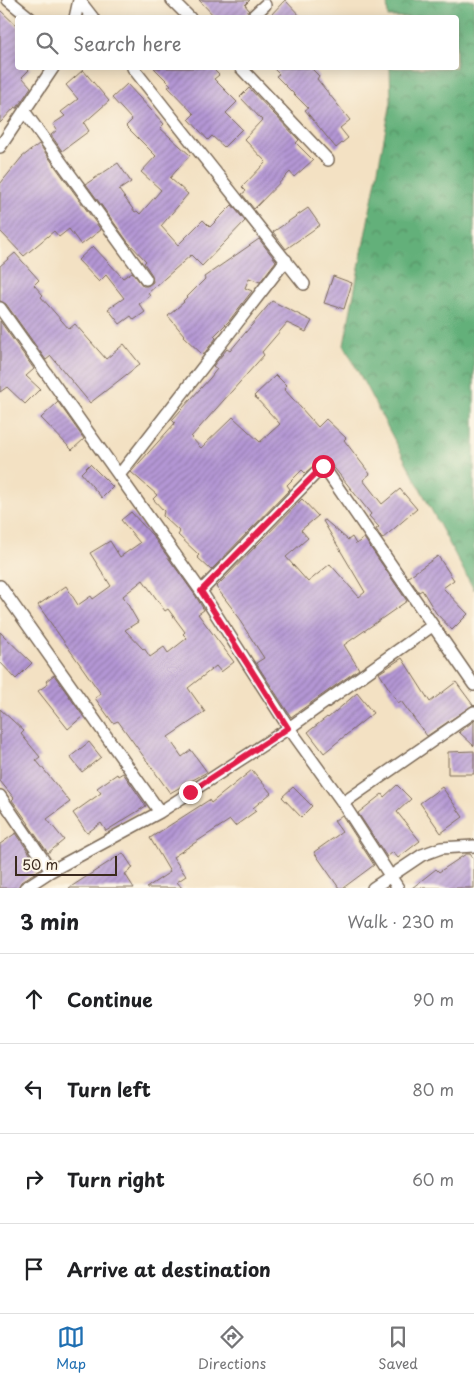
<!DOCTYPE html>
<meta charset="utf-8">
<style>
body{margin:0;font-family:"Playpen Sans",sans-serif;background:#f2f2f2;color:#202124}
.scale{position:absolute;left:15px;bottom:12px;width:102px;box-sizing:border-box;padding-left:5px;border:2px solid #3b2a1e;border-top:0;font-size:14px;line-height:18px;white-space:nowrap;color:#3b2a1e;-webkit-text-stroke:4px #fcf5e5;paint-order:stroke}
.stop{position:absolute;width:15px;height:15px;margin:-11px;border:4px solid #e11d48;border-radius:50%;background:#fff}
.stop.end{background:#e11d48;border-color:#fff;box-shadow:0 1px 5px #0008}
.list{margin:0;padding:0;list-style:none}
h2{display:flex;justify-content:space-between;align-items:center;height:65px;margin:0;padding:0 20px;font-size:21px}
h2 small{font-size:16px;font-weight:400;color:#757577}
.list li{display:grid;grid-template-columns:32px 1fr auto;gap:15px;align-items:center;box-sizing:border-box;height:90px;padding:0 20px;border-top:1px solid #e0e0e0}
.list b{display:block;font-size:19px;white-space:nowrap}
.list em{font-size:16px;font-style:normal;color:#757577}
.icon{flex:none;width:28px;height:28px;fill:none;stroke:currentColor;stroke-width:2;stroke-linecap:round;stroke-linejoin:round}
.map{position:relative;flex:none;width:474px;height:888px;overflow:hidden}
.search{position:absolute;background:#fff;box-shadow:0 2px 12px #0003;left:15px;right:15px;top:15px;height:55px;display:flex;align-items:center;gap:12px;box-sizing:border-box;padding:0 18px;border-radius:5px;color:#757577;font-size:19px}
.sheet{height:425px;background:#fff}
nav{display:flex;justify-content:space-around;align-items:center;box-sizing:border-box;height:70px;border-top:1px solid #e0e0e0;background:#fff;font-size:14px;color:#757577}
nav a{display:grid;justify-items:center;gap:2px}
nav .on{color:#1f6fb2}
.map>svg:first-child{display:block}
.forest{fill:url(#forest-crowns);stroke:#506d4c}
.building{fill:url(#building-hatch);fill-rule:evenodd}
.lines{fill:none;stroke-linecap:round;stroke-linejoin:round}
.minor-casing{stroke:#7b6a58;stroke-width:14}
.minor{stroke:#fff;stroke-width:11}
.route{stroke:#e11d48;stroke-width:6}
</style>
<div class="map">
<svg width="474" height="888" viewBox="0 0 474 888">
<defs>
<pattern id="forest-crowns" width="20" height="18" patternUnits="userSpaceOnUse" patternTransform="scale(1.25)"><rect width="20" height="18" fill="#64b07a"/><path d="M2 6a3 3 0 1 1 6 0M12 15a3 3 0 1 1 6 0" fill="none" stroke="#548f63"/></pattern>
<pattern id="building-hatch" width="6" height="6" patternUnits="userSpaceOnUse" patternTransform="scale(1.25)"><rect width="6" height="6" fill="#b497d5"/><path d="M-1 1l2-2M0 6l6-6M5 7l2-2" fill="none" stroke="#947bac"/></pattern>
</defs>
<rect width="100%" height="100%" fill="#fcf5e5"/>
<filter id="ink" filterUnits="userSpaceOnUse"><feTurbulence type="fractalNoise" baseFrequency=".02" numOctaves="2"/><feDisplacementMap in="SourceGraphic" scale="10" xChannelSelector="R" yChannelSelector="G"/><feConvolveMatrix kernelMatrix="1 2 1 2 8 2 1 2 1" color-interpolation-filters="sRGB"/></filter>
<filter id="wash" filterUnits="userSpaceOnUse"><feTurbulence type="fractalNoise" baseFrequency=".0096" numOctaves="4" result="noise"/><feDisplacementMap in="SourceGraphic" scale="20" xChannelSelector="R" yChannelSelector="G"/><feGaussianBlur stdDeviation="1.12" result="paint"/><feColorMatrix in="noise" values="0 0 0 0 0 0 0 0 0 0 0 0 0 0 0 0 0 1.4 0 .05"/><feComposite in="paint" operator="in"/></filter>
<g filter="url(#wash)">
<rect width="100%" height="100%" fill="#f3e1c3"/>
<path class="forest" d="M387,0h87v590l-130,-245 47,-243 -1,-34h66v-50l-68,-1z"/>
<g id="blocks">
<path class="building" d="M199,0h51l-5,5 4,5 -5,8h-28z
M285,0l17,18h-34z
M0,10l18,17v41h13l-9,9 9,10 -14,21 -2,-1 -15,16z
M154,68h58l7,7 -5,4 23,23 -11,11 16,16 -18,18 -12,-11 -4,4 -19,-21 5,-5 -26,-27 3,-2z
M273,68h38l8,8 -2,3 33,41 -10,8 8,10 -12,10 -31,-38 3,-2 -32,-32 3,-2z
M83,70l26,31 -25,22 5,8 -27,20 -11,-16 6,-5 -4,-6 12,-8 -4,-4 17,-13 -12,-14z
M127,84l37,40 -4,4 30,27 -20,23 18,16 -27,32 17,19 25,-25 7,7 22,-22 13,16 -43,45 -11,-11 -43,38 2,3 -11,8 6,8 -11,8 -3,-4 -11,8 -12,-15 16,-11 -18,-23 -7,7 -21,-22 15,-14 30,32 9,-6 11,14h4l6,-4 -1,-7 -8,-12 2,-2 -18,-19 -42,-58 32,-21 13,19 -12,8 16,22 2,-1 3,3 21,-24 -20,-18 15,-16 -30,-30 6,-6 -20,-22z
M249,88l50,52 -3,3 17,17 -19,17 -4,-5 -36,37 -12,-15 4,-3 -4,-4 24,-25 -22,-23 18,-19 -22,-23z
M39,144l62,86 -20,15 -12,-16 -10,8 -5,-6 -30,25 -24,-25v-47l22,-27z
M308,208l12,17 -34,24 -13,-17z
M259,239l17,22 -16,21 -11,-4 -4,10 7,3 -23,30 -15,15 2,2 -13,17 -20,-19 1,-1 -16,-19 16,-14 -1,-1 22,-22 -1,-2z
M15,253l24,27 -5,5 9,10 -2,2 28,32 6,-5 31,35 18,-15 16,20 -50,39 -39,-47 -5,4 -40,-56 -6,-3v-35z
M333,276l19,7 -8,26 -20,-6z
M272,301l40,20 -6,11 -19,-9 -25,29 2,3 -73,82 10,11 32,-31 27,25 20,-18 -26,-28 22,-21 11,11 -3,3 34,38 8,-8 20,19 -2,2 26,34 -7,6 19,24 18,-15 17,20 -35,30 -6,-10 3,-2 -10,-11 2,-2 -44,-55h-6l-16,14 -3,-3 -15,15 3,4 -79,81 -14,-13 2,-2 -21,-20 2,-3 -17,-16 1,-5 -11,-12 4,-4 -26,-23 44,-49 -3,-3 38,-42 7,-9 -4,-3 14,-17 3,2z
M0,321l34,48 -8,7 14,13 -15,15 -18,-17 -7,5z
M58,402l26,37 -12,11 -31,-32z
M90,464l23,23 -11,11 -21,-25z
M302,499l16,17 -17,14 7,8 -22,19 22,25 22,-18 29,33 6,-5 -42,-71 2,-1 23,20 4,-3 4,7 8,-6 43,63 -63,44 15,24 -68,48 -35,-54 8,-5 -24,-37 1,-1 -25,-33z
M131,512l21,23 43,60 9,15 -6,4 36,48 -13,10 -5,-6 -28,22 17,24 -37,25 14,20 9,-7 16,22 -37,21 -52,-72 -5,2 -18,-25 6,-4 -63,-89 28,-19 12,19 13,-9 2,3 18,-13 -21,-33 20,-12 10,16 20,-14 -19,-23zM143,580l22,31 3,-2 17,23 -2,2 4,4 -19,15 -4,-6 -14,10 -6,-9 -1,1 -18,-19 13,-8 -15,-26z
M438,556l16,24 -11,8 25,26 -16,16 -16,-17 -14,-23 -3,2 -11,-15z
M0,632l32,31 -16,16 -16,-17z
M402,658l28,44 26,-20 17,23 -46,31 -26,-35 -3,2 -19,-30z
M54,675l29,41 -15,13 -30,-38 10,-7 -2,-3z
M357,693l16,20 -49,40 -16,-21 19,-15 1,1z
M0,709l24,22 -3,3 19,23 -4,3 34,42 -23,17 17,21 -16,13 -20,-29h1l-17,-24 2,-2 -14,-17z
M474,721v25l-15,-14z
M89,742l12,15 -19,15 -12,-15z
M474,751v23h-26v-22z
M252,770l19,23 -18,15 3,3 -21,15 -5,-6 -57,37 13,19 -9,6 5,6h-36l24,-16 -20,-34 59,-38 2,3z
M123,773l23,33 -40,25 -5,-8 -14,10 -14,-20 28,-20 -4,-5 20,-14 1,2z
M397,785l14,14 -14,13 23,29 -22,17 -5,-6 -6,5 -29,-44 24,-19 2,3z
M293,787l19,19 -11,11 -19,-20z
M442,787l21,30 -22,16 -21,-30z
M342,815l32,50 -31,23h-4l-25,-36 28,-20 -8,-11z
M16,833l24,36 -19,13 -3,6h-18v-44z
M123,853l10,15 -8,6 9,14h-65z
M466,854h4l4,5v29h-62l24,-19 3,3z"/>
</g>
</g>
<g filter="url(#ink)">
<use href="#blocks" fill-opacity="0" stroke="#7b6a58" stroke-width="1"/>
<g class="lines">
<g class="minor-casing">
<path id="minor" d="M8,0l22,18
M79,0l14,18
M172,0l18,18
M75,18l4,-18
M251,18l14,-13
M133,68l171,216
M241,68l87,92
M24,111l122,168
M0,147l53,-79
M0,308l201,283 88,137 54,75 55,85
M120,474l166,-214
M0,586l160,226 129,-84 143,-102
M201,591l122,-125 151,219
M0,796l51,75
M343,803l131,-91
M25,888l26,-17 109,-59
M373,888l49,-33 19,-7 33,-2"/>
</g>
<use href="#minor" class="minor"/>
</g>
</g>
<g class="lines" filter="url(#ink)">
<path class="route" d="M190,792l98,-64 -87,-137 122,-125"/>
</g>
</svg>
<div class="scale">50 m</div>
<div class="stop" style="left:323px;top:466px"></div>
<div class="stop end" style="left:190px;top:792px"></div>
<div class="search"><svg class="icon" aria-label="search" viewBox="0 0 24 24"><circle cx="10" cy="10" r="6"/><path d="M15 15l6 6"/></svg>Search here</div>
</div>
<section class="sheet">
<h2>3 min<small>Walk · 230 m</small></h2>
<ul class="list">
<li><svg class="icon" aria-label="ahead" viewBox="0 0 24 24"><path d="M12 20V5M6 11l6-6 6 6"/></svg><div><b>Continue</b></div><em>90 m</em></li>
<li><svg class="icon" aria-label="left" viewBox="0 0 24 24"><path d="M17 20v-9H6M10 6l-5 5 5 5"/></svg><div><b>Turn left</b></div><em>80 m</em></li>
<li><svg class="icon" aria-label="right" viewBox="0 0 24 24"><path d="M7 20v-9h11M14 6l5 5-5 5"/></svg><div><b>Turn right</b></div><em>60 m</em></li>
<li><svg class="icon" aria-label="arrive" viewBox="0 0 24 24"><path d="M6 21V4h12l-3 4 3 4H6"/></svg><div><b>Arrive at destination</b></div></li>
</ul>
</section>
<nav>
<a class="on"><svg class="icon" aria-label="map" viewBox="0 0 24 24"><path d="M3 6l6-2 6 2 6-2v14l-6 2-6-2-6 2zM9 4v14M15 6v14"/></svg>Map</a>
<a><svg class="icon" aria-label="directions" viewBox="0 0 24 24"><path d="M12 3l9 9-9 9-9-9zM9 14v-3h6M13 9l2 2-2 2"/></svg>Directions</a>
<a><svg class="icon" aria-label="saved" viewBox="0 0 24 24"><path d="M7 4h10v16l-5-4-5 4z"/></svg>Saved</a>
</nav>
